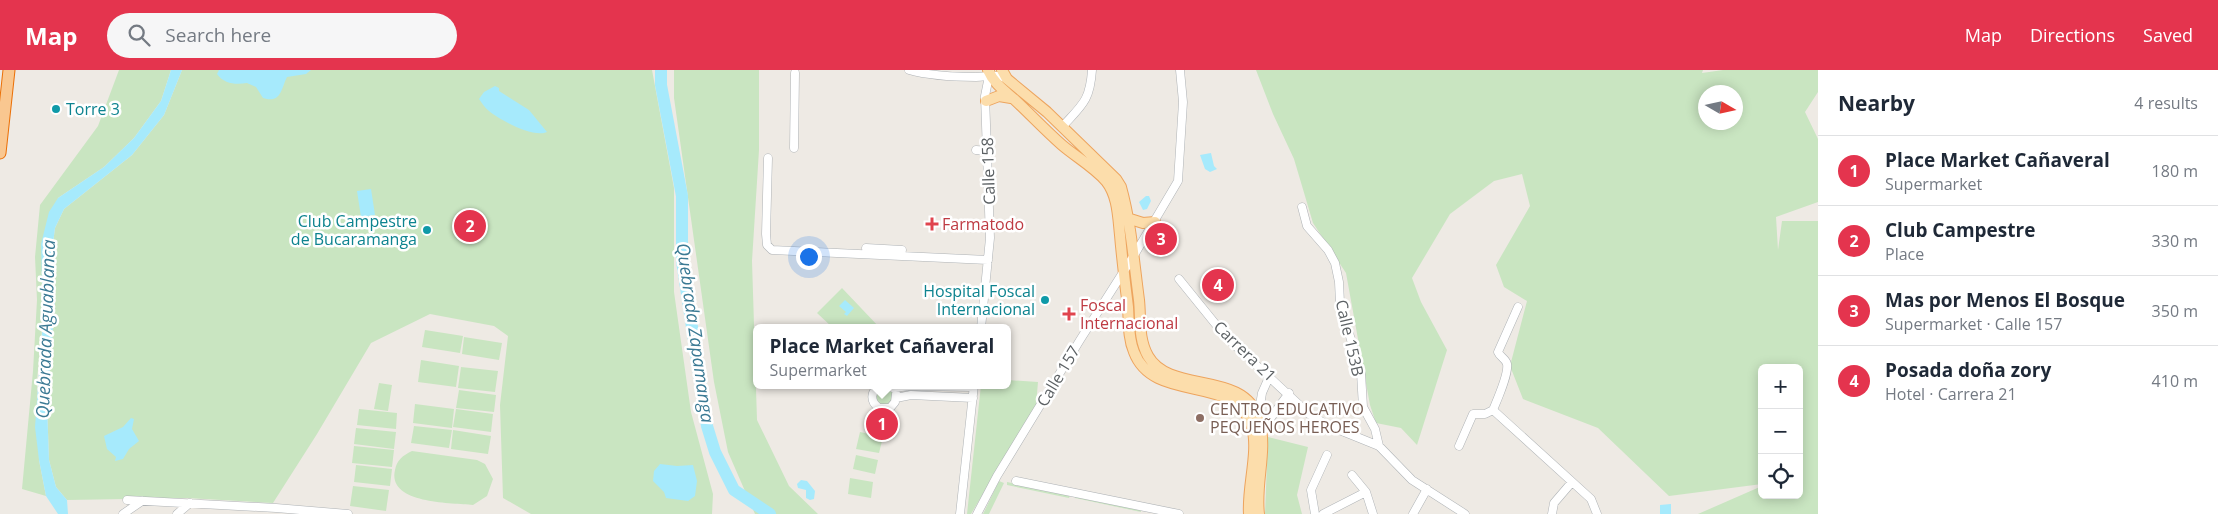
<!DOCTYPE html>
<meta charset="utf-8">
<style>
body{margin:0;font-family:"Open Sans",sans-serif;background:#f6f6f7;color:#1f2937}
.controls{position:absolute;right:15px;bottom:15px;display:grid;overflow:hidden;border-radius:8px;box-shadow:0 2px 12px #0003}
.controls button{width:45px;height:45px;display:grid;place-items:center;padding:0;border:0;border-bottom:1px solid #e0e1e3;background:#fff;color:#1f2937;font:25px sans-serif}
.compass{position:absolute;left:1698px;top:15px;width:45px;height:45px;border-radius:50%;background:#fff;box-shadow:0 2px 12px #0003;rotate:99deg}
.you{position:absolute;left:808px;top:186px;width:18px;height:18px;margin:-12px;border:4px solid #fff;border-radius:50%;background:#1a73e8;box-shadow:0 0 0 8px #1a73e833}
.badge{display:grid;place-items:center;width:32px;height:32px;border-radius:50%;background:#e4344e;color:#fff;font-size:16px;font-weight:700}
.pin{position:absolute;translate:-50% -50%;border:2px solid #fff;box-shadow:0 1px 5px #0006}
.popup{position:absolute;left:753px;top:254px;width:258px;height:65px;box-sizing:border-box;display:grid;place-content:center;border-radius:8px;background:#fff;filter:drop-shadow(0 1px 4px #0005);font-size:16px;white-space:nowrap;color:#747a83}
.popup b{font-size:19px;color:#1f2937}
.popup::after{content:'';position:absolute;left:50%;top:100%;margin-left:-10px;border:10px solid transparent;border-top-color:#fff}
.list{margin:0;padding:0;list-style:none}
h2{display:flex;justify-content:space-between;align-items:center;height:65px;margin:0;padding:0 20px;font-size:21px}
h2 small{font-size:16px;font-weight:400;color:#747a83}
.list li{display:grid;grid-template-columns:32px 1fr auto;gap:15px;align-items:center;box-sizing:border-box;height:70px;padding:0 20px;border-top:1px solid #e0e1e3}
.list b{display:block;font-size:19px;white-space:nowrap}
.list p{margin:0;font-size:16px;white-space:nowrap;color:#747a83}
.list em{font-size:16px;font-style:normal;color:#747a83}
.icon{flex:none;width:28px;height:28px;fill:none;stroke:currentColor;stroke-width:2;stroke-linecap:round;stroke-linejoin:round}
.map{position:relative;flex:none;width:1818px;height:444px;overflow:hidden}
header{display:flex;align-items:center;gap:30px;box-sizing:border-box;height:70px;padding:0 25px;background:#e4344e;color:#fff}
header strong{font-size:24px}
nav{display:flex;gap:28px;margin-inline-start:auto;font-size:18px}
.search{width:350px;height:45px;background:#f6f6f7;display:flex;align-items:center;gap:12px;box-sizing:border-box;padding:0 18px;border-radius:28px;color:#747a83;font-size:19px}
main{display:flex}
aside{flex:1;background:#fff}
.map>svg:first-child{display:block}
.green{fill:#c9e5c1;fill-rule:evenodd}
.water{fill:#a6eafc}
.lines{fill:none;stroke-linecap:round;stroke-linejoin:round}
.river{stroke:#a6eafc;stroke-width:12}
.minor-casing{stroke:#afb3b6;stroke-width:9}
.major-casing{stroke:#eda45e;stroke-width:12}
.highway-casing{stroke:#eb7007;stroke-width:13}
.minor{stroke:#fff;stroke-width:8}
.major{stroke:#fcddab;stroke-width:10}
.highway{stroke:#f9c790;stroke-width:11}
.culture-dot{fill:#0f9aa8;stroke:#fff;stroke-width:2}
.health-dot{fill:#e0444e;stroke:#fff;stroke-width:2}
.education-dot{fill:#8d6e63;stroke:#fff;stroke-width:2}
.labels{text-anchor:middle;stroke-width:5;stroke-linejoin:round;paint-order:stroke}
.culture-label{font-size:16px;fill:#0d838f;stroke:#fff;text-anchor:end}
.street-label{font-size:16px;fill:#5c6164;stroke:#fff}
.health-label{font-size:16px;fill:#be3a42;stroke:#fff;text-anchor:start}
.education-label{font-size:16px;fill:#785e54;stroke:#fff;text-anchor:start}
.water-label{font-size:18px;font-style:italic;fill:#3b7a94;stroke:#fff}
</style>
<header>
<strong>Map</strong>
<div class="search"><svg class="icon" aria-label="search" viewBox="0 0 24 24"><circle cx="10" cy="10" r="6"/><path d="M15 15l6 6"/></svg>Search here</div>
<nav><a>Map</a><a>Directions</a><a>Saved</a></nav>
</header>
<main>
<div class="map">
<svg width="1818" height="444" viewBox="0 0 1818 444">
<rect width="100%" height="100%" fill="#eeeae4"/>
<path class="green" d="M119,0h52l-10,31 -27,37 -30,29 -46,31 -15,89v33l-6,60 2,80 7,36 -24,-7 11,-118 4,-71 -2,-43 5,-52 58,-79z
M182,0h470l22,118v104l17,120 22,82 -1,20h-181l-28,-16 -3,-93 8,-69 -14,-10 -64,-12 -59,29 -54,91 -44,69 -86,-5 -120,2 -11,-13 -7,-27 -2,-56 8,-103 -3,-50 3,-23 9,-19 68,-54 32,-40z
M674,0h85v80l-7,111 5,159 32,66 29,28h-63l-27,-62 -14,-70 -40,-284z
M1256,0h447l-1,3 21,-3h95v22l-13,20 13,27v63l-42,15 2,33 4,-29h36v293h-120l64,-28v9h37v-127h-37v116l-93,12 -71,-68 -75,-29 -13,-33 17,-65 -23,-14 -8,-22 34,-59 -8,-32 -28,7 -44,33 -38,64 9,24 26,48 -30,95 -16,-17 -25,-5 -6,-18 -24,-132 -33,-50 -19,-64 -21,-45zM1706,22h30v30h-30z
M842,218l38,40h-47l-16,-15z
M425,260l38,6 -3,17 -38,-6z
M464,267l38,6 -3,17 -37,-6z
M421,290l38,6 -3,21 -38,-5z
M461,297l37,4 -3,21 -37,-4z
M1007,310l31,2 -2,23 -65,109h-4l14,-129h26z
M379,313l13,2 -4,26 -14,-2z
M882,316l7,1 5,5 -3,14h-13l-4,-12z
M459,320l37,5 -2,17 -38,-4z
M415,334l39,5 -2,19 -39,-5z
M359,339l38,4 -1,16 -39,-4z
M456,339l37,5 -2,18 -38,-5z
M414,356l38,4 -3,18 -38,-5z
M356,358l40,4 -2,17 -40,-5z
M453,360l38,6 -3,18 -37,-5z
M860,362l23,5 -4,16 -23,-4z
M1268,367l40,10 -11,48 5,19h-37z
M354,376l40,4 -2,17 -40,-4z
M412,381l65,9 8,4 8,15 -6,17 -14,9c-22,-2 -86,-1 -78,-35 2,-10 7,-14 17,-19z
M856,385l22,5 -3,14 -22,-5z
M356,395l36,4 -2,17 -36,-4z
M850,408l23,4 -2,16 -23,-4z
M999,411l5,2 -15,31h-6z
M1007,412l63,13 -1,3 -62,-13z
M353,416l36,4 -3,21 -36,-5z
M1075,426l66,14v2l-66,-14z"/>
<path class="water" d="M171,0h11l-18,45 -32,40 -68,54 -9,19 -3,23 3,50 -8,103 2,56 7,27 11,13 1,14h-10l-12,-18 -7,-36 -4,-33 8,-107 -2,-76 8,-32 9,-14 46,-31 30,-29 27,-37z
M219,0h92l-5,4 -19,3c-6,12 -6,27 -24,21l-7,-11 -9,-4c-11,2 -23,1 -30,-9z
M495,16l4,2v3l30,19 18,22c-14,6 -47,-12 -58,-21 -4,-3 -7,-8 -10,-12l5,-7z
M1211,83l3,13 3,3 -7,3 -5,-3 -5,-14z
M371,119l4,26 -14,2 -4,-26z
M1146,126h3l2,5 -4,8 -4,1 -4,-8z
M845,230l9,8 -7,8 -3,-2 2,-2 -7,-6z
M131,348l3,1 -2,10 7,12 -10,8 -6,10 -8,2 1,-4 -9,-8 -3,-13 19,-9z
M660,394l17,2 16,-1 4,16 -2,15 -7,5 -22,-3 -2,-6 -11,-11 1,-10z
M801,410l6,1 8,10 -1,8 -4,1 -4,-2v-8l-8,-2 -1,-4z
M1671,434v10h-11v-9z"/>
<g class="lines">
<path class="river" d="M661,0v15l21,111v65l25,165 8,26 19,38 36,24"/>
<g class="minor-casing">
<path id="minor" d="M909,0c21,6 45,7 67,7 11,0 20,-4 31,2
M1062,57c20,-22 28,-26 30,-57
M794,78l1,-75
M976,80l12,1
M768,88l-2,76 1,11 5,5 216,10
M1302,137l5,19 21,24 7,13 4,19 1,21 21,70 2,34 12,22 4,17
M866,178l36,2
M1179,209l47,58 83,77 18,11 52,21 33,34 53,34
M981,258l9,-90 -5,-142 5,-25
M880,315c-9,6 -11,16 -1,23h11l5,-6 1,-8
M893,318l17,-2 64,1
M896,328l15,-3 62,3
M1493,340l98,89 6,15
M1258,348l4,-25 8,-18
M1270,349l19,-26
M1459,376l14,-32h12l8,-4c4,-10 16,-36 14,-46 -1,-5 -7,-7 -9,-12l20,-45
M1352,405l14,17 7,22
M1016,411l163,33
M127,430l149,8 72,6
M123,444l19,-13
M177,444l13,-11
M960,444l14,-129
M977,444l20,-38 83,-136 56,-88 42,-71 5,-79 -3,-32
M1315,444l-4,-24 16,-35
M1323,444l43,-22
M1413,444l14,-25
M1552,444l2,-11 18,-21"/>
</g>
<g class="major-casing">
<path id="major" d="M988,0c6,14 17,21 27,30 16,15 31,31 47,45 14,12 32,22 44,36 12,15 12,36 14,54 2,24 5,48 8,72 1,15 0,31 6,45 20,53 102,20 118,75 7,25 -5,60 -3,87
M1002,0l5,9 40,33 69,67 5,8c10,36 13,76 18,113 2,19 -1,38 9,56 22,39 95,13 111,63 9,31 -4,64 0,95
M986,31l13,-5 12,2
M1127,148l16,5 12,-1"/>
</g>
<g class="highway-casing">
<path id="highway" d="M0,83l9,-83"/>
</g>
<use href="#minor" class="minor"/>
<use href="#major" class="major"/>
<use href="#highway" class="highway"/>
</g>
<g class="culture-dot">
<circle cx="56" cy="39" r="5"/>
<circle cx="427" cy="160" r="5"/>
<circle cx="1045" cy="230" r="5"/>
</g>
<g class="health-dot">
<path d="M929.5 146.5h5v5h5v5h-5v5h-5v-5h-5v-5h5z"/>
<path d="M1066.5 236.5h5v5h5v5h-5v5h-5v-5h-5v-5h5z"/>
</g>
<circle class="education-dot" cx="1200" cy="348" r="5"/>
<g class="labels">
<g class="culture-label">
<text x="66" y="45" text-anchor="start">Torre 3</text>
<text x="417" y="157">Club Campestre<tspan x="417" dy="18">de Bucaramanga</tspan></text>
<text x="1035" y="227">Hospital Foscal<tspan x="1035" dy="18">Internacional</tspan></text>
</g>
<g class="street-label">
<text transform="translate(988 101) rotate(-92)" y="6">Calle 158</text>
<text transform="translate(1350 268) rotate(77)" y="6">Calle 153B</text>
<text transform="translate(1245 281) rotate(44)" y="6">Carrera 21</text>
<text transform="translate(1058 306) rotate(-59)" y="6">Calle 157</text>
</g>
<g class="health-label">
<text x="942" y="160">Farmatodo</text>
<text x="1080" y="241">Foscal<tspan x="1080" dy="18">Internacional</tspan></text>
</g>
<g class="education-label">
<text x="1210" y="345">CENTRO EDUCATIVO<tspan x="1210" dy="18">PEQUEÑOS HEROES</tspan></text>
</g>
<g class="water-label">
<text transform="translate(46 259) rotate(-88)" y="6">Quebrada Aguablanca</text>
<text transform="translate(695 263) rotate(82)" y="6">Quebrada Zapamanga</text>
</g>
</g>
</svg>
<div class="controls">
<button>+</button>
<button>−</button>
<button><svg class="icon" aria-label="locate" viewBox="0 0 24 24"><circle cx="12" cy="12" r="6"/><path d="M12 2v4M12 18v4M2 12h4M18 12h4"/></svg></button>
</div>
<svg class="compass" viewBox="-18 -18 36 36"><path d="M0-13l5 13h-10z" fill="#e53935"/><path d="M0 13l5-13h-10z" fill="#747a83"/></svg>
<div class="you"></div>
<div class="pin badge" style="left:882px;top:354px">1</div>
<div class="popup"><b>Place Market Cañaveral</b>Supermarket</div>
<div class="pin badge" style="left:470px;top:156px">2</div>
<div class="pin badge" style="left:1161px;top:169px">3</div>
<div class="pin badge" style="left:1218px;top:215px">4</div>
</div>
<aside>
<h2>Nearby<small>4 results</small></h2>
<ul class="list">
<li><span class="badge">1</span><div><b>Place Market Cañaveral</b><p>Supermarket</p></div><em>180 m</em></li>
<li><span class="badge">2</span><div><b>Club Campestre</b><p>Place</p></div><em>330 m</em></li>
<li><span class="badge">3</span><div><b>Mas por Menos El Bosque</b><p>Supermarket · Calle 157</p></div><em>350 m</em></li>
<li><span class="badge">4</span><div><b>Posada doña zory</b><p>Hotel · Carrera 21</p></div><em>410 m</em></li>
</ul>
</aside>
</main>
